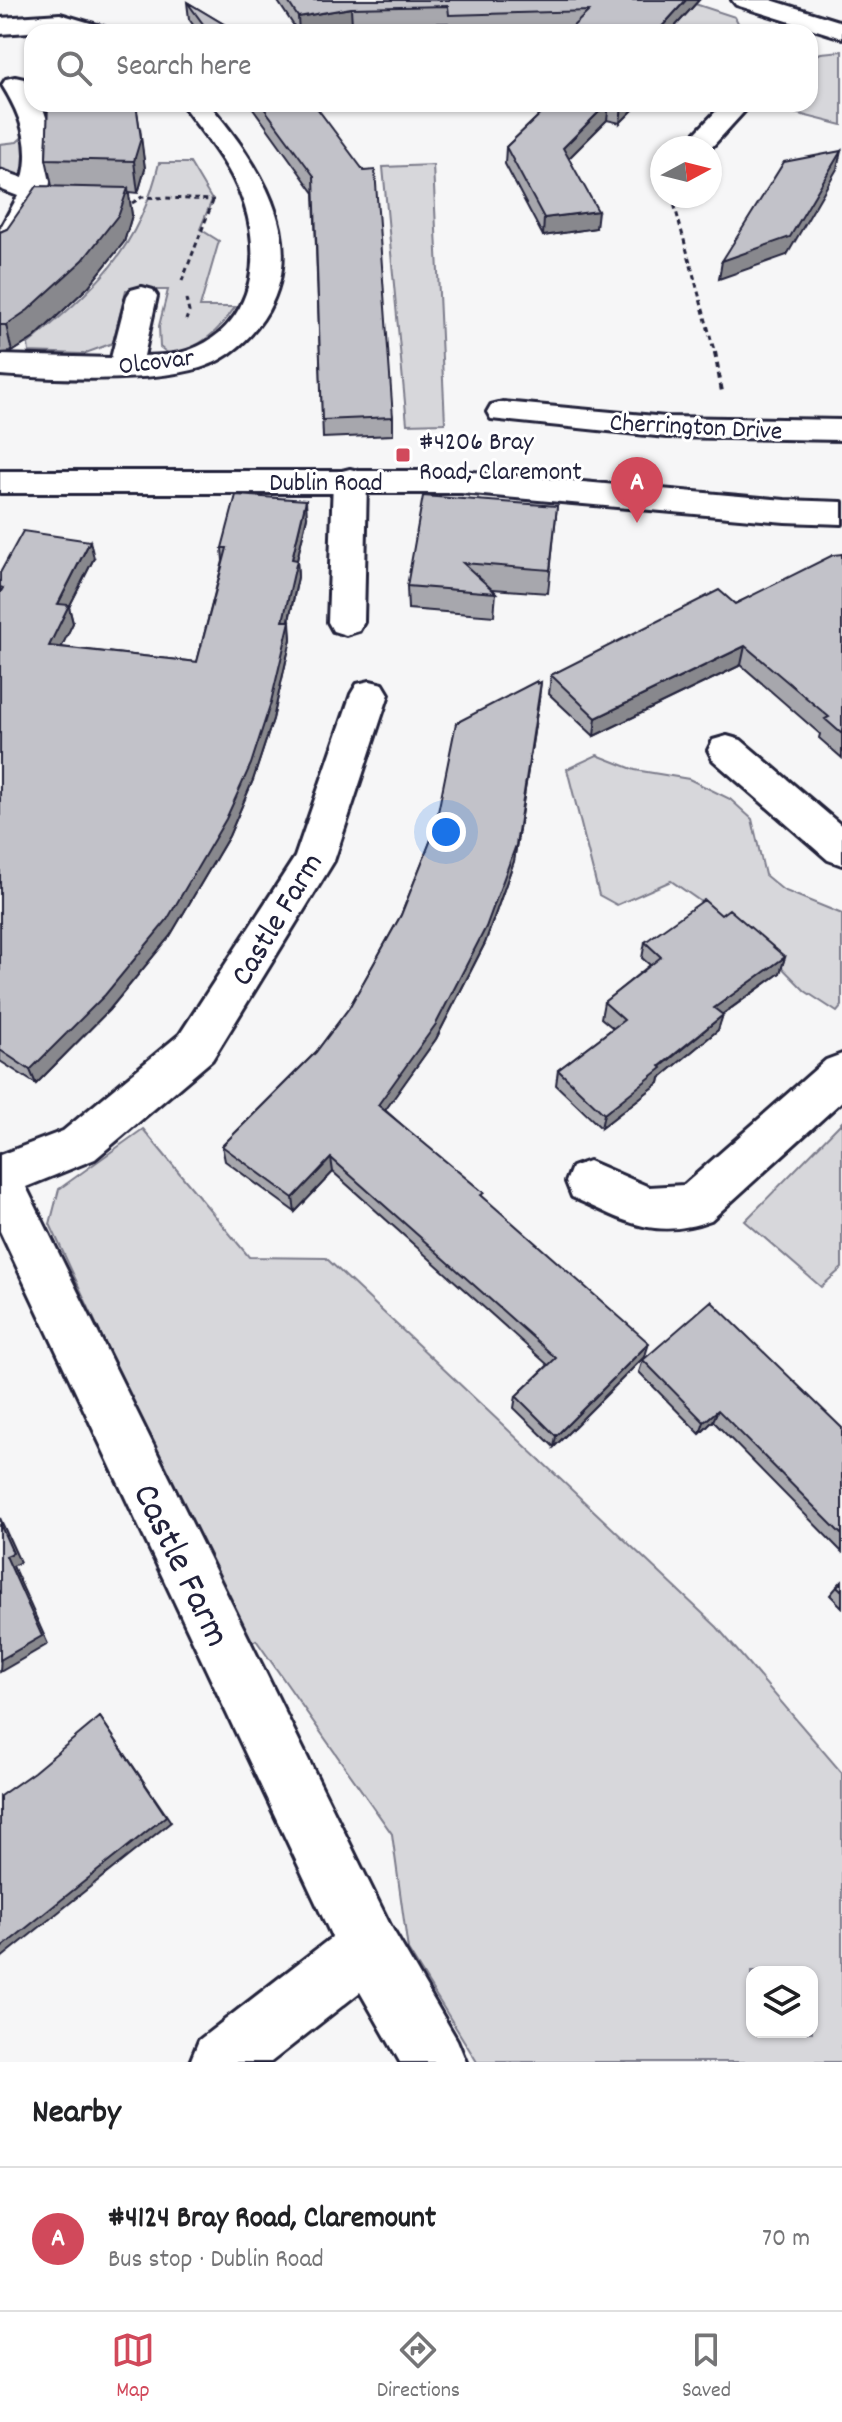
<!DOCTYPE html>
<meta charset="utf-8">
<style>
body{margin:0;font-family:Dekko,sans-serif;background:#f2f2f2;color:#202124}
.controls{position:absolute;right:24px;bottom:24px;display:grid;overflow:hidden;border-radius:16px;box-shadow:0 2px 6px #0004}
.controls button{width:72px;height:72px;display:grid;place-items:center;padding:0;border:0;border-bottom:2px solid #e0e0e0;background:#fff;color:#202124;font:40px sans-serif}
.compass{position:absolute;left:650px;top:136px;width:72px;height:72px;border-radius:50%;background:#fff;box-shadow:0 2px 6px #0004;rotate:83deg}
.you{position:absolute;left:446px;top:832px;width:28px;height:28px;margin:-20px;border:6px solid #fff;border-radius:50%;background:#1a73e8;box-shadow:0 0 0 12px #1a73e833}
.badge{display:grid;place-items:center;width:52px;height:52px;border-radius:50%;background:#d1495b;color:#fff;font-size:26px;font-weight:700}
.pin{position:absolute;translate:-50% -66px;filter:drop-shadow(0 2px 4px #0008)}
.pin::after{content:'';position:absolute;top:42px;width:28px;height:24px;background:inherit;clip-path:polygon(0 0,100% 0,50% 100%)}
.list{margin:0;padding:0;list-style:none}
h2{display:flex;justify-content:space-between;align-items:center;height:104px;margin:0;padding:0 32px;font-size:34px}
h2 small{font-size:26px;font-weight:400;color:#757577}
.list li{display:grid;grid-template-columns:52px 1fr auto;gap:24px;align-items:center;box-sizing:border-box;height:144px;padding:0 32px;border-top:2px solid #e0e0e0}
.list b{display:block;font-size:30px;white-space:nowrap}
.list p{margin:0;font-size:26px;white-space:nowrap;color:#757577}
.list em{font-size:26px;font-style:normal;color:#757577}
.icon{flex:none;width:44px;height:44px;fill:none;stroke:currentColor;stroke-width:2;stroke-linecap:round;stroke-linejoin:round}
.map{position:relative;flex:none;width:842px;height:2062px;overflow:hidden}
.search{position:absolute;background:#fff;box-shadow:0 2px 6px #0004;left:24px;right:24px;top:24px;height:88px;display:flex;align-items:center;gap:20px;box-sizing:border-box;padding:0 28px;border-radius:24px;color:#757577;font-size:30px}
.sheet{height:248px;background:#fff}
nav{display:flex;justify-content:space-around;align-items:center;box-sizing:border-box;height:112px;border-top:2px solid #e0e0e0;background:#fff;font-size:22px;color:#757577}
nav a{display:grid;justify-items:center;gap:4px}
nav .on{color:#d1495b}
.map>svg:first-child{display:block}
.green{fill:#d7d7db;stroke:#7c7c8b;stroke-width:2;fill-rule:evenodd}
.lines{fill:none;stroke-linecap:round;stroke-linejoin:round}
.minor-casing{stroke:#22223b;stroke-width:6}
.major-casing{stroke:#22223b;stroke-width:6}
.path-far1{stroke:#22223b;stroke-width:3;stroke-dasharray:5 4;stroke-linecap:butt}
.path{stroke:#22223b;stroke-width:4;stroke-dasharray:6 5;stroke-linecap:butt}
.minor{fill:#fff;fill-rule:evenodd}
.major{fill:#fff;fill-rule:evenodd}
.wall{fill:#a7a7ad;stroke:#22223b;stroke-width:2}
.shaded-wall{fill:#88888d;stroke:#22223b;stroke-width:2}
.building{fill:#c2c2c9;stroke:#22223b;stroke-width:2}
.poi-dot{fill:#d1495b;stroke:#fff;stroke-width:3}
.labels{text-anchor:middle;stroke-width:6;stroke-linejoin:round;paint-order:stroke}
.far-street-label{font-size:26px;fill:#22223b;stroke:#fff}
.far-poi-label{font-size:26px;fill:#22223b;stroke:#fff;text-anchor:start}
.street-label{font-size:32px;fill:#22223b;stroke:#fff}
.near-street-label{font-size:38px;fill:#22223b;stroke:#fff}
</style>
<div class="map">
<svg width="842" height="2062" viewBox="0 0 842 2062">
<rect width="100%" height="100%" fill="#f6f6f7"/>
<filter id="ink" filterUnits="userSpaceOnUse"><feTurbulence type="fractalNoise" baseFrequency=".0125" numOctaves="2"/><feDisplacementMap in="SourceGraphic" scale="16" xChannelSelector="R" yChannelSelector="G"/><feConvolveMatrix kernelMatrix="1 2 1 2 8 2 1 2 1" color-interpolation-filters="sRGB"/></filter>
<g filter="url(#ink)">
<path class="green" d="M692,3l43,14 8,15h-72z
M842,51v74l-79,-20 47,-1v-46l11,-5z
M32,128l-1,55 -31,-11v-28l17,-2z
M159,163h31l22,37 -12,29 19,12 -19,66h35c-18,27 -34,39 -64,49l-11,-9 -1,-21 9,-36h-42l-13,53 -30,11 -54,-2 -1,-8c66,-55 111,-93 131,-181z
M433,165l12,258 -38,1 -24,-257z
M597,755l38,15 54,9 41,20 22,20 13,56 18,15 59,24v92l-5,6 -32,-21 -52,-53 -82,-57 -54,24 -18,-10 -32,-126z
M842,1122v146l-21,19 -76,-66z
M143,1129l106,128 77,1 391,369 125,146v289h-365l-69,-112 -16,-116 -136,-194 -11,6 -195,-422 9,-35zM752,1972h60v60h-60z"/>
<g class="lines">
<g class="minor-casing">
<path id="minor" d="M732,0h39l71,22v16l-106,-33z
M60,14l44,13 4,5 -49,-2 -59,4v-16z
M15,77l9,2 8,12v13l10,2c19,47 13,87 -16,128 -7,11 -13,21 -26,24v-29l18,-33 -18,-7v-19l23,8c9,-34 -3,-64 -21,-93l4,-6z
M182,104h27c48,58 100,132 59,207 -15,26 -39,48 -68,57 -52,15 -146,11 -200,7v-20l111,3 16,-62 4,-6 11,-3 11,3 4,6 -13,60c11,-1 25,0 36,-3 81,-22 86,-111 54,-173 -14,-28 -35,-51 -52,-76z
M723,104h28l-41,45 -29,-1z
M503,402l163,15 176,3v20l-176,-3 -175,-18 -4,-7 4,-7z
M350,469l12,3 5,8 -3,142 -5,9 -13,4 -13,-4 -5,-9 5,-142 5,-8z
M370,681l13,3 6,10 -55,167 -122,199 -117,99 -69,28 364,738 67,115 9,22h-66l-40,-70 -89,70h-81l9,-22 133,-103 -332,-706v-76l63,-24 117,-97 115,-177 56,-163 6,-10z
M727,736l14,4 101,86v39l-14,-5 -115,-100 -5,-10 5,-10z
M842,1054v47l-131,119c-57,21 -88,0 -139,-23l-6,-15 6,-15 17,-6 60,26 35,-2 142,-125z"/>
</g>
<g class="major-casing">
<path id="major" d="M0,471h461l324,29 57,2v22l-57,-2 -324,-29h-461z"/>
</g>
<path class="path-far1" d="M672,196l43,158
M132,203l10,-6 72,3
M182,281l31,-80
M186,299l3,13 -3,8"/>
<path class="path" d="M715,352l7,40"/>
<use href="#minor" class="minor"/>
<use href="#major" class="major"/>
</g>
<path class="wall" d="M277,0h422l-29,32h-103l4,-3 -122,3 -1,-9 -96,2 -41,7h-13z
M187,2l50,30h-39l-9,-13z
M43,104h93l9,65 -7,24 -10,-1 4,23 -8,27 -36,45 -54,51 -22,14 -12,1v-121l7,-3 45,-43 -6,-27 2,-41z
M250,104h64l79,313v18l-70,3 -9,-245z
M551,104h88l-19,19 -13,-3 -39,39 28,69 -53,8 -38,-72 1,-17z
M557,506l-9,87 -56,-4 4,4 -2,23 -86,-7 -1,-23z
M307,517l-10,43 1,17 -9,44 2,18 -18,80 -20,61 -24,56 -59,100 -61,74 -73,74 -36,-23v-488l94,-15 -25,49 4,16 -12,24 136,15 26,-101 -1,-13z
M842,554v204l-23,-20 1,-4 -79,-69 -147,71 -45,-42 2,-19 184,-71z
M539,699l-25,162 -29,82 -49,96 -51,71 98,87 162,159 -91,91 -40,-39 2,-12 32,-31 -215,-193 -38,40 -70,-51 -3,-15 94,-94 33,-44 52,-93 33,-83z
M721,915l64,42 -5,16 -58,42 -4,15 -58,48 -1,5 -58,45 -45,-43 2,-15 55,-42 -12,-10 3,-16 46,-37 -8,-7 3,-16z
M643,1360l199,68v124l-129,-131 -13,13 -61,-62z
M842,1581v26l-12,-12z"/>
<path class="shaded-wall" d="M686,0h13l-29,32h-13z
M351,8l1,17 -41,7h-12l-1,-15z
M607,104h2l-2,16 -46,46 2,-18z
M624,104h15l-19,19 2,-17z
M140,128l5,41 -7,24 -4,-32z
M841,151l-4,18 -50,86 -68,24 3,-18z
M128,188l4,27 -8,27 -36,45 -54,51 -22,14 -6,-27z
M598,211l-2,17 -53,8 1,-18z
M306,500l1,17 -10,43 1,17 -13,61 -2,-17 9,-62z
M90,541l4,17 -25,49 4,16 -19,40 -5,-17 9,-42z
M290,621l1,18 -18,80 -20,61 -24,56 -59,100 -61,74 -73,74 -6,-14z
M745,646l-4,19 -147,71 2,-18z
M541,682l-2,17 -25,162 -29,82 -49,96 -57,80 -1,-14z
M785,957l-5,16 -70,50 4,-15z
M723,1015l-5,15 -58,48 -1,5 -58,45 3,-14z
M331,1158l2,14 -38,40 -2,-14z
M649,1343l-4,13 -91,91 2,-11z
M718,1410l-5,11 -13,13 4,-12z
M0,1518l20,44 -7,4 35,78 -48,28 6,-116z
M100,1717l71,105 -171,137v-10z"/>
<path class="building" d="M287,0h399l-29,32h-90l22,-21 -140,4 -1,-9 -97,2 -53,9z
M187,2l50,30h-28z
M32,57v14l-3,-1 -1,-12z
M48,104h88l5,34 -7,23 -88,-2z
M261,104h53l50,67 11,-1 18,247 -71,3 -8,-244z
M551,104h56l-44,44 35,63 -54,7 -38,-71z
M841,151l-51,86 -68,24 62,-99z
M37,186l91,2 -9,26 -36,46 -55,50 -22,15h-6v-93l7,-3z
M236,495l70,5 -14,59 5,1 -14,61h7l-19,81 -20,62 -25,55 -59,101 -62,75 -75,75 -30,-20v-457l3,-5 -3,-1v-14l23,-42 67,10 -32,63 11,1 -20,41 148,16 30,-114h-5z
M423,496l134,10 -7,64 -87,-7 33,30 -89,-7z
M842,554v180l-17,-15 4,-2 -84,-71 -149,72 -45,-43 168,-85 16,14 98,-49z
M537,681v3l4,-2 -25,163 -30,82 -50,97 -58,81 106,88 -3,2 168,148 -93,93 -40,-40 40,-38 -225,-200 -38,40 -71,-52 94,-94 33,-44 52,-93 33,-83 22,-109z
M704,900l17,15 8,-6 56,48 -71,51 9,7 -63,51 2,2 -58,46 -46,-44 66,-50 -20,-18 57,-45 -16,-15z
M711,1301l131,127v107l-124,-125 -14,12 -61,-62z
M0,1524l13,29 -7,3 36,80 -42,24z
M842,1581v10l-5,-5z
M100,1717l66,99 -166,133v-153l34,-24z"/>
</g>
<rect class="poi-dot" x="395" y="447" width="16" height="16" rx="4"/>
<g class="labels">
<g class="far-street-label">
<text transform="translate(156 360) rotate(-7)" y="9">Olcovar</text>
<text transform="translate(696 425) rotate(3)" y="9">Cherrington Drive</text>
<text x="326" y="490">Dublin Road</text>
</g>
<g class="far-poi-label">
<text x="419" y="449">#4206 Bray<tspan x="419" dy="30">Road, Claremont</tspan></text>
</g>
<g class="street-label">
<text transform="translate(275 918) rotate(-59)" y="11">Castle Farm</text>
</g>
<g class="near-street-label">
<text transform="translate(184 1564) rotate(64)" y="13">Castle Farm</text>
</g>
</g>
</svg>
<div class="controls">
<button><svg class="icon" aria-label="layers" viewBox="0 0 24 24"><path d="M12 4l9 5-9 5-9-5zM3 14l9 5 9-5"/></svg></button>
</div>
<svg class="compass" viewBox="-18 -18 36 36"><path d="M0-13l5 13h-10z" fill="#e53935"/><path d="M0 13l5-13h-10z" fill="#757577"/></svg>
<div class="you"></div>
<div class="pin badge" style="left:637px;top:523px">A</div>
<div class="search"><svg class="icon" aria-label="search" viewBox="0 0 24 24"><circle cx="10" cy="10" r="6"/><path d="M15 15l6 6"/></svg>Search here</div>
</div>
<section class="sheet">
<h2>Nearby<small></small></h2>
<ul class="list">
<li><span class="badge">A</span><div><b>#4124 Bray Road, Claremount</b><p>Bus stop · Dublin Road</p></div><em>70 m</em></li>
</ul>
</section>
<nav>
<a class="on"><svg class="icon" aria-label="map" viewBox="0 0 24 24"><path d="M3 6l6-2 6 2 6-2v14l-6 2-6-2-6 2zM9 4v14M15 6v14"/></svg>Map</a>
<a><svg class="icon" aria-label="directions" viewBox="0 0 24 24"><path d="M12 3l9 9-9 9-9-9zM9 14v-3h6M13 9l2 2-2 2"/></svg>Directions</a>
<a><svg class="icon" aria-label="saved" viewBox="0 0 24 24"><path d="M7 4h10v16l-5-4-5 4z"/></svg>Saved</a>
</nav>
